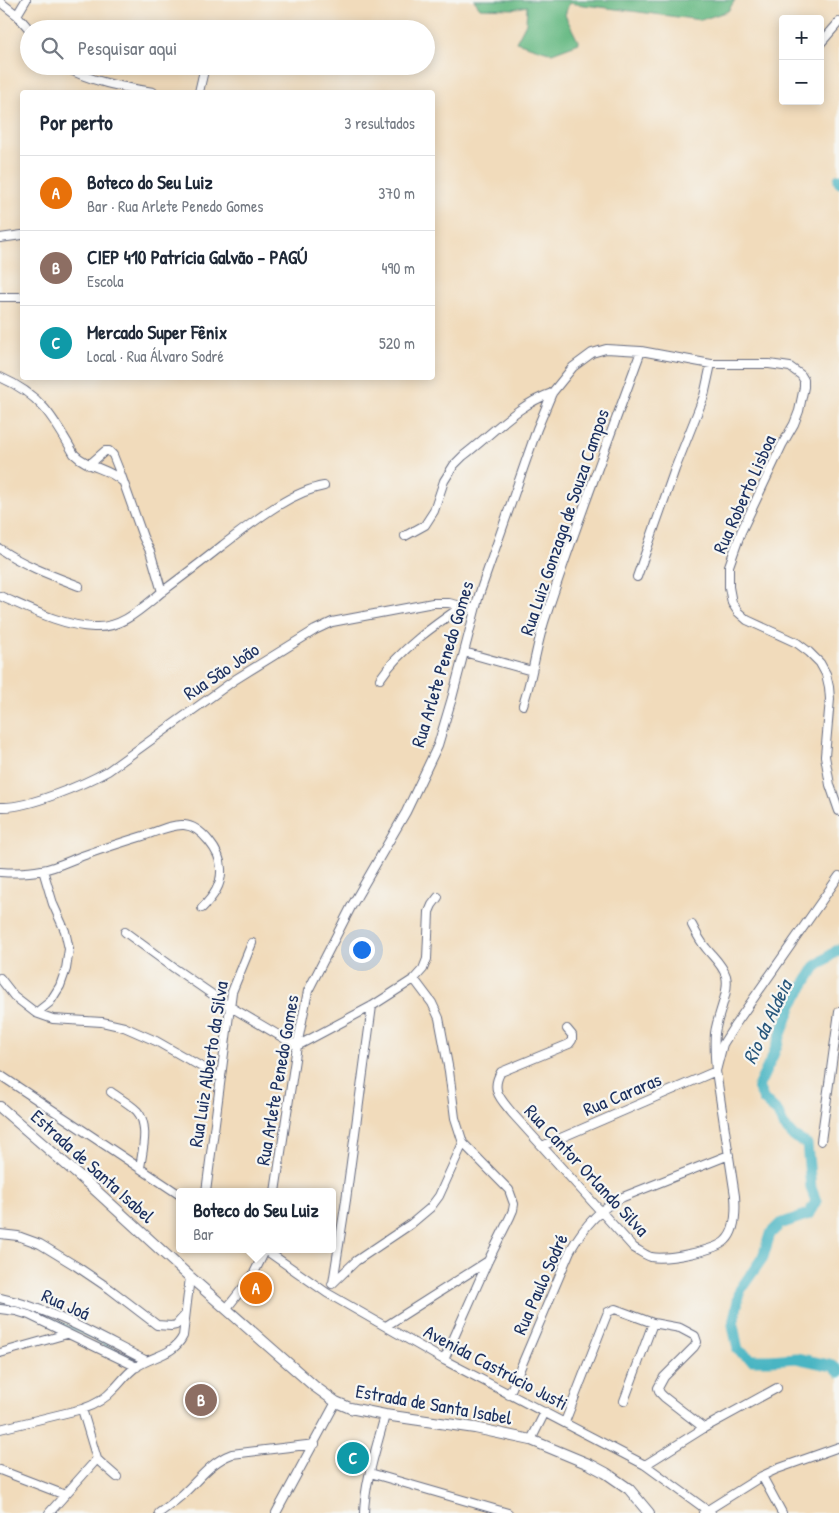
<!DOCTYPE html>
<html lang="pt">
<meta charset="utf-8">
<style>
body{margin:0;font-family:"Patrick Hand",sans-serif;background:#f6f6f7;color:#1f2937}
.controls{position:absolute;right:15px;top:15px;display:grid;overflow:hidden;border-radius:5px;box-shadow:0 2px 12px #0003}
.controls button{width:45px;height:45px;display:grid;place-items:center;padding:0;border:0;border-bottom:1px solid #e0e1e3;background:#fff;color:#1f2937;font:25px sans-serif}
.you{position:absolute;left:361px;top:949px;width:18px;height:18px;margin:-12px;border:4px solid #fff;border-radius:50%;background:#1a73e8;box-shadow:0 0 0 8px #1a73e833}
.badge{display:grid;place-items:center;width:32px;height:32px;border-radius:50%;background:#0b8043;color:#fff;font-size:16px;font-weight:700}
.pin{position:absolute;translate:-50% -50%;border:2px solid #fff;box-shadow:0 1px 5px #0006}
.popup{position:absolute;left:176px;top:1188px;width:160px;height:65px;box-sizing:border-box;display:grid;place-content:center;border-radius:5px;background:#fff;filter:drop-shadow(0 1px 4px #0005);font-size:16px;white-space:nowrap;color:#747a83}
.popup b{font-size:19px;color:#1f2937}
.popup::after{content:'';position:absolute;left:50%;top:100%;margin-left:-10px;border:10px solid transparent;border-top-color:#fff}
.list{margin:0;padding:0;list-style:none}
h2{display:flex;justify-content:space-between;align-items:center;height:65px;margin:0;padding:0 20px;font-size:21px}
h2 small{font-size:16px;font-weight:400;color:#747a83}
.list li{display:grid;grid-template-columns:32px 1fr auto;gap:15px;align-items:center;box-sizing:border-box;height:75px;padding:0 20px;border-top:1px solid #e0e1e3}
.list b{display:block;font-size:19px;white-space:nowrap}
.list p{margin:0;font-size:16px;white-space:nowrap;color:#747a83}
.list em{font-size:16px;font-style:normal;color:#747a83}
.icon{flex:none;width:28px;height:28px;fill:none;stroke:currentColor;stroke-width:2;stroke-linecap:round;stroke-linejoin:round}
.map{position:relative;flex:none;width:839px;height:1513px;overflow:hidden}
.search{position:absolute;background:#fff;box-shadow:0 2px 12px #0003;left:20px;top:20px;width:415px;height:55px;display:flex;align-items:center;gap:12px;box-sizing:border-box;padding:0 18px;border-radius:28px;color:#747a83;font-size:19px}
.panel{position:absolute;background:#fff;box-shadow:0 2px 12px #0003;left:20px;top:90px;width:415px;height:290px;border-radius:5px}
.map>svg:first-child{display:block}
.forest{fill:#6abb86;stroke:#427572}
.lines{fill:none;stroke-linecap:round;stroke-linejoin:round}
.stream{stroke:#48b5c3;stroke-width:2}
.river{stroke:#48b5c3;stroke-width:11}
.minor-casing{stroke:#666b7f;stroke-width:10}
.major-casing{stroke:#666b7f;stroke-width:12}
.minor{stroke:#fff;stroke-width:8}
.major{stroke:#fff;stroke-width:10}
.labels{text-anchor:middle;stroke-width:4.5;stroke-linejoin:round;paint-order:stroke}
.street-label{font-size:19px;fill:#1b2f5e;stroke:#f6f6f2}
.water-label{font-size:20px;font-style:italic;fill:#28577c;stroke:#f6f6f2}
</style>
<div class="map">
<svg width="839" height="1513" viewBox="0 0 839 1513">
<rect width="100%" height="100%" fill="#f6f6f2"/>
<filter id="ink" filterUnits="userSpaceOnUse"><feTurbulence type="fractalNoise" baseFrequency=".02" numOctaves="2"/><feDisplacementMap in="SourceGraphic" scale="10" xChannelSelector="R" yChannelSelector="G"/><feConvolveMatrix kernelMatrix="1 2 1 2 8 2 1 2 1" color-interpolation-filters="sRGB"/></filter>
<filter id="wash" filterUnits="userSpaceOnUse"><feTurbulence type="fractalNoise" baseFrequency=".0096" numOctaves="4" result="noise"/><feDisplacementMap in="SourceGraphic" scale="20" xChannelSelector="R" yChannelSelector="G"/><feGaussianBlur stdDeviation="1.12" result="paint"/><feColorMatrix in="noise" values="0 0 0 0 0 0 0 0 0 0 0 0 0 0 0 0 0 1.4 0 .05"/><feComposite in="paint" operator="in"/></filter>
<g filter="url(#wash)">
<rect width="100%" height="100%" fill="#f1dbbb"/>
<path class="forest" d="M474,0h261l-7,11 -27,9 -132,-17 -4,12 14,28 -27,10 -36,-11 10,-19 1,-17 -14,3 -33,-1z"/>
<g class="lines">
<path class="stream" d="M0,1304l21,3
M49,1317l83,41"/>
<path class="river" d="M839,179v3
M839,949l-24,18 -23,38 -20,53 -14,29 6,13 14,13 5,12 11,12 13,7 4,44 5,13 -7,13 -29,10 -10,10 -7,23 -23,33 -7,35 5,25 14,10h18l26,-2 37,8 6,6"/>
</g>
</g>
<g filter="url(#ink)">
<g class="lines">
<g class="minor-casing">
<path id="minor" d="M0,2l17,13 12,14
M17,15l9,-15
M820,44l19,-22
M63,66c28,16 59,21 90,26
M199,92l6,-26
M0,238l22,-3
M0,297h22
M0,377c41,18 53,40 74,77 14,14 34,14 48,27
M89,465l16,-14h4l4,4 8,20 22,62 7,14 12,41
M405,536l20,-11 9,-14 10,-30 10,-16 9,-9c28,-21 55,-52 89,-63
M0,549c23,16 53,27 79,37
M637,577l38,-108 29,-73 7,-32
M0,596c28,12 62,30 94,31 28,2 49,-20 69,-36 20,-15 40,-30 60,-46 28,-21 66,-53 101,-59
M464,652l68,19
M380,679c19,-29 56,-55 84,-74
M523,705c10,-29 13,-60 23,-89 29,-89 63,-177 95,-265
M0,807c26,2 85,-23 108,-36l128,-92 79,-49 17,-8 101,-19h16l26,6
M0,872c14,1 28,1 42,-2 13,-2 27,-9 40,-14 20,-7 41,-14 61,-20 13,-4 28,-12 41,-11 17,1 37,27 37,44 1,16 -8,28 -19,39
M125,932l49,36 55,38 68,40 75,-40 42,-27 9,-10 4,-10 2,-47 3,-7 6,-8
M0,978l14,18 22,17 17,6 49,3 22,5 32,14 65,37
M414,979l18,24 7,15 10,53 6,47 8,25 46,47 5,14 -1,6 -3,7 -22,44 -44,99
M36,1013l14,-11 10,-16 6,-17 3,-20 -4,-18 -12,-27 -10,-34
M567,1029l5,6v5l-3,4 -68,28c-11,18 0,27 11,41l122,135c6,3 11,7 17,9 15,3 65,-6 75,-17 10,-10 10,-31 9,-44l-19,-125 7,-27 12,-19 104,-149
M0,1075l180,120
M111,1092c8,6 19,12 26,19 13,14 5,41 3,57
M821,1141l18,-129
M542,1146l174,-75c-1,-12 -2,-26 -1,-38 2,-17 15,-41 11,-57 -4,-12 -13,-19 -20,-28 -6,-7 -10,-15 -14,-23
M206,1192l26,-200 20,-49
M275,1192l22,-146 11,-55 43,-84 55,-95 32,-67 14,-47 27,-103 58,-166 15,-36 21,-26 19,-14 14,-4 35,2 70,13h58l21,3 11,8 3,5v7l-5,24 -5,13 -12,21 -41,87 -12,34v21l3,16 6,9 9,8 50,23 12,9 11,11 6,11 3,13 1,12 -5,57 5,29 9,26
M0,1234l18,2 22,8 36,22 34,23 47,36 14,1 5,-1 9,-10
M264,1249l63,44 117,67 201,105 66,48
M333,1283l13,-83 26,-194
M332,1284l24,-23 55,-37 19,-16 9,-12 24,-53
M0,1298c53,11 99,39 147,63
M227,1308l26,-33 13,-26
M0,1309l16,2 13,4 108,52
M386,1326l102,-65
M0,1353l67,-19
M509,1395l61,-144c13,-23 29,-43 53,-54l106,-42
M624,1401l29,-78
M82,1409l15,50 4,4 16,14
M565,1422l39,-100 4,-10 7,-3 38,14 27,5 15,8 2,6 -3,5 -30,30 -6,11 2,5 4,4 40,31
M0,1429l82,-20c13,-4 23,-10 32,-20 8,-8 13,-16 22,-22 16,-11 38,-12 47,-31l7,-59
M531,1440l14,-28
M645,1465l59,-37 73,-40
M0,1470l65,25
M370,1473l138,40
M762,1476l20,37
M49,1513l48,-54
M159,1513c7,-5 15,-11 22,-17 17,-15 29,-34 51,-42l83,-10
M276,1513l60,-111
M364,1513c1,-33 13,-66 21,-98
M703,1513l59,-37 15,-7 62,-22"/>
</g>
<g class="major-casing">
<path id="major" d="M0,1107l91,79 99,91 124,109 22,16 14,6 35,7 90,13 56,12 60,25 15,8 23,16 20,24"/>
</g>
<use href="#minor" class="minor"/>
<use href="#major" class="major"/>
</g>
</g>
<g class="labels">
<g class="street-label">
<text transform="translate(744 494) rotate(-66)" y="7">Rua Roberto Lisboa</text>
<text transform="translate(564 522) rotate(-71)" y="7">Rua Luiz Gonzaga de Souza Campos</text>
<text transform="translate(442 664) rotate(-73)" y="7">Rua Arlete Penedo Gomes</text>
<text transform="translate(221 671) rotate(-34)" y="7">Rua São João</text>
<text transform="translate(208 1064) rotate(-81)" y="7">Rua Luiz Alberto da Silva</text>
<text transform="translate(277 1080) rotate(-80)" y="7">Rua Arlete Penedo Gomes</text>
<text transform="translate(622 1094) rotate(-23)" y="7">Rua Cararas</text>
<text transform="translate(93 1166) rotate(42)" y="7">Estrada de Santa Isabel</text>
<text transform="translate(587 1170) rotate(47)" y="7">Rua Cantor Orlando Silva</text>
<text transform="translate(540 1284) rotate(-66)" y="7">Rua Paulo Sodré</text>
<text transform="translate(66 1304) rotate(24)" y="7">Rua Joá</text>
<text transform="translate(496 1367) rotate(28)" y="7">Avenida Castrúcio Justi</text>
<text transform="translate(434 1404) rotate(10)" y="7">Estrada de Santa Isabel</text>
</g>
<g class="water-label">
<text transform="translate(767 1022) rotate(-65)" y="7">Rio da Aldeia</text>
</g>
</g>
</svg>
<div class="controls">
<button>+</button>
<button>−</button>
</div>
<div class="you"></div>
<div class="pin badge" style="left:256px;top:1288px;background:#e8710a">A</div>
<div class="popup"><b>Boteco do Seu Luiz</b>Bar</div>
<div class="pin badge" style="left:201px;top:1400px;background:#8d6e63">B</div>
<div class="pin badge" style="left:353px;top:1458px;background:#0f9aa8">C</div>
<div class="search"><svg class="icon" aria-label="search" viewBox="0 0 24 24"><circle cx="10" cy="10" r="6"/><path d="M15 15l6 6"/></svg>Pesquisar aqui</div>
<section class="panel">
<h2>Por perto<small>3 resultados</small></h2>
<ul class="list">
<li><span class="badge" style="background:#e8710a">A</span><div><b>Boteco do Seu Luiz</b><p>Bar · Rua Arlete Penedo Gomes</p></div><em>370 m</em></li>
<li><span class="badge" style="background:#8d6e63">B</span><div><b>CIEP 410 Patrícia Galvão - PAGÚ</b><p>Escola</p></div><em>490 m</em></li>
<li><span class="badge" style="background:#0f9aa8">C</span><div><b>Mercado Super Fênix</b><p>Local · Rua Álvaro Sodré</p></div><em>520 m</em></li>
</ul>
</section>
</div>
